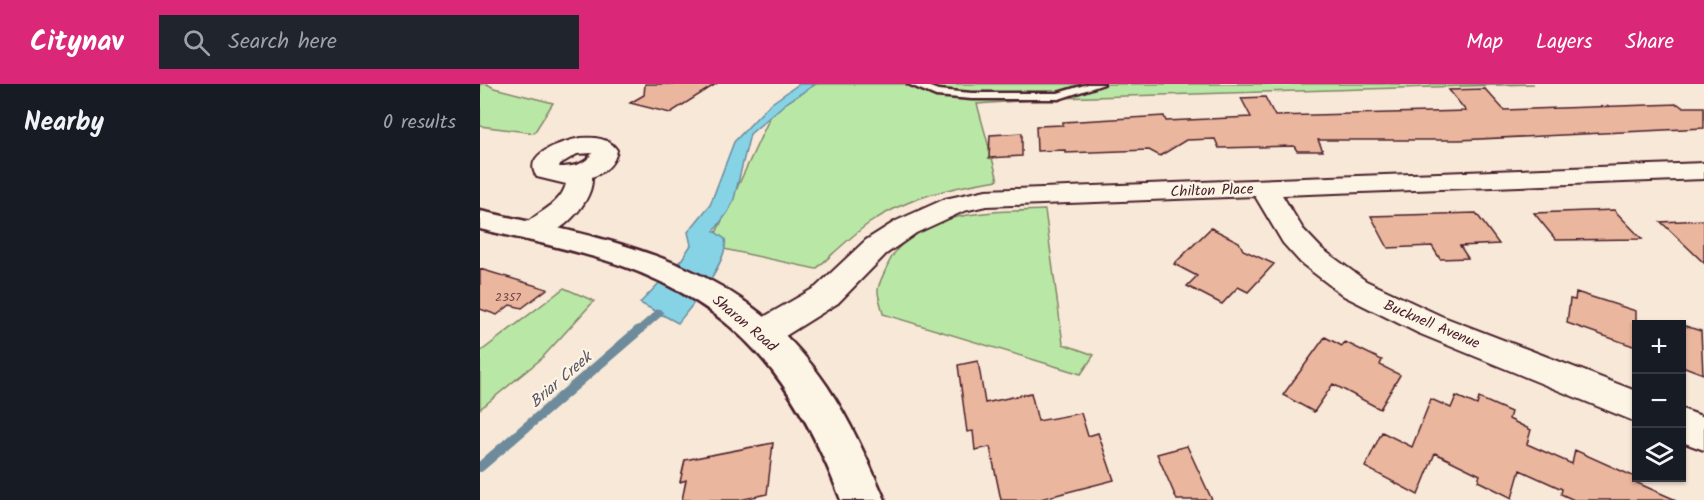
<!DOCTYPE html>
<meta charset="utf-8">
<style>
body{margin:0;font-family:Kalam,sans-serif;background:#20242c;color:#f1f3f6}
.controls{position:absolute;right:18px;bottom:18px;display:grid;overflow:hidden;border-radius:0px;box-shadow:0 2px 4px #0004}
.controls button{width:54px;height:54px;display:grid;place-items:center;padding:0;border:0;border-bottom:2px solid #363941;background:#171b24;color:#f1f3f6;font:30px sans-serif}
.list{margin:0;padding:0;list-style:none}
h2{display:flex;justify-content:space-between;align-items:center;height:78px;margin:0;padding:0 24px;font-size:26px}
h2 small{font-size:20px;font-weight:400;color:#9ea1a6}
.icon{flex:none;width:33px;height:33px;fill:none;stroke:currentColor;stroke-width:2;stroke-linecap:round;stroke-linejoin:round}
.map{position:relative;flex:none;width:1224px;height:416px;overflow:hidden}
header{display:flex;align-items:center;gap:36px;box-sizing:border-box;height:84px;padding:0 30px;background:#db2777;color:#fff}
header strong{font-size:28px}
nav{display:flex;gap:33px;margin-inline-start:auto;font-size:21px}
.search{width:420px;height:54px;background:#20242c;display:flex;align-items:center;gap:15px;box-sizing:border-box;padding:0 21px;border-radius:0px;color:#9ea1a6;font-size:22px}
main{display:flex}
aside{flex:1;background:#171b24}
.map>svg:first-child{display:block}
.green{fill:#b9e8a6;stroke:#828468;stroke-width:1.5}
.water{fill:#86d3e5;stroke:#6e8b9b;stroke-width:1.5}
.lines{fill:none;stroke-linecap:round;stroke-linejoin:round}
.stream-far1{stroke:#6e8b9b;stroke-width:8}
.stream{stroke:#6e8b9b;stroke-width:10}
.building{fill:#eab69d;stroke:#4a1f2b;stroke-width:1.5}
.lane-casing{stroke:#4a1f2b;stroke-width:5}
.street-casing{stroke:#4a1f2b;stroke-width:4}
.secondary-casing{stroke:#4a1f2b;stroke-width:5}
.lane{fill:#fcf5e5;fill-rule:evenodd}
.street{fill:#fcf5e5;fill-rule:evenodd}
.secondary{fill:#fcf5e5;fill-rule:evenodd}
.labels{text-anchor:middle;stroke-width:4.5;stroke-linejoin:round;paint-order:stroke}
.number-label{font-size:12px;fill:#724548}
.street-label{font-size:15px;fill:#4a1f2b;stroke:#fcf5e5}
.water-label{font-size:16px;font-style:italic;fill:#5c5563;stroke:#fcf5e5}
</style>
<header>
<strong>Citynav</strong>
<div class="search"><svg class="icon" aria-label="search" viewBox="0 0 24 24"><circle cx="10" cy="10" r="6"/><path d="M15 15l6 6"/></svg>Search here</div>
<nav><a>Map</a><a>Layers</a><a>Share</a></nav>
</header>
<main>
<aside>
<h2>Nearby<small>0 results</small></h2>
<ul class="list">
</ul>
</aside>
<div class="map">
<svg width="1224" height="416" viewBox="0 0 1224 416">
<rect width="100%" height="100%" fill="#f8e8d7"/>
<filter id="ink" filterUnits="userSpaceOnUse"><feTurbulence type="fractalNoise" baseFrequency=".0167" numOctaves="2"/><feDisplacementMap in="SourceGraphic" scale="12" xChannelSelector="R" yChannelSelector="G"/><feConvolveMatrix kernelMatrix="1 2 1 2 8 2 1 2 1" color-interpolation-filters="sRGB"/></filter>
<g filter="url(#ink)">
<path class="green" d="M0,0h7l7,4 59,15 -19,30 -54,-7z
M324,0h730l-476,14 -81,6 21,76c-45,7 -91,17 -130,44 -18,13 -35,30 -52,45l-106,-23 68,-146z
M565,126l18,134 31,11 -13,19 -198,-60c-1,-7 -5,-16 -5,-23 0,-7 5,-15 8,-22 23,-60 105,-57 159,-59z
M84,204l30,13 -53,58 -61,50v-57z"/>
<path class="water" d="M319,0h17l-30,19 -36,31 -16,65 -6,13 -14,19 11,8c5,21 -34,68 -47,84l-38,-20 42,-44 9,-14 -3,-13 22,-27 24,-63 35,-37z"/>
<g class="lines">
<path class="stream-far1" d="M157,248l22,-19"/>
<path class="stream" d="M0,383l159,-137"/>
</g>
<path class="building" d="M165,0h71l-46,29 -40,-10 14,-8z
M1005,5l19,21 174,-6 4,3h22v21l-245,12h-141l5,11h-26l-3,-5 -75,2 -4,-9 -29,1 -26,16 -11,-6 -84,3v-3l-28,1 -1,-25 27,-1v-3l101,-6 2,5 85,-4 -10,-19 24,-1 10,19 191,-5 -17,-21z
M542,49v23l-33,2 1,-23z
M1134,126l28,29 -86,1 -22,-27z
M996,129l23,31 -39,2 8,12 -28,1 -8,-13 -44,2 -17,-32z
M1224,136v43l-43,-41z
M731,144l28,14 4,8 31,14 -26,28 -10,-5 -16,17 -35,-18 10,-10 -23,-12z
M0,185l67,20 -25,19 -12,-3 -13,10 -17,-6z
M1096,208l60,19v36l-69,-24 3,-24 5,1z
M1202,241l19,6 2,43 -21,-8z
M845,253l17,9 3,-4 37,18 -2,5 20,10 -20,34 -47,-25 -19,28 -31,-17z
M498,277l7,42 46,-10 7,28 43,-8 7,23 10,-3 16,47 -77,20h-36l-11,-53 -15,3 -2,-19 -6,1 -9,-67z
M976,312l21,9 2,-7 32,14 -2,7 22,11 -4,14 45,20 3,-14 60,27v5l41,18h-102l-13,-6 1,-5 -42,-19 -8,28 -34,-17 2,-6 -45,-22 -17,42 -53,-28 17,-35 30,15 19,-48 20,9z
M293,359l-6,51 -27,6h-58l4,-20 -6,2 5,-22z
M707,362l25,54h-35l-20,-46z"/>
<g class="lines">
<g class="lane-casing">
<path id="lane" d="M428,0h14l16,6 34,3h86l30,-9h16l-45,15h-87l-36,-3z"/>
</g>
<g class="street-casing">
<path id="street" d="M101,54c14,-1 28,0 36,12 -2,14 -12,22 -25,27 2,29 -42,69 -69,62l-4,-7c13,-20 40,-23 47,-48l-29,-7c-17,-24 28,-36 44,-39zM112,69c-6,12 -21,14 -33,14l1,-3 17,-10z
M1224,79v16l-422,16 21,34 19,20 44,32 75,35 195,75v31l-218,-89 -74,-37 -43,-33 -18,-20 -28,-47 -269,10 -22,5 -48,22 -30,21 -48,49 -64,40 -12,4 -12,-4 -5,-9 5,-9 66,-38 50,-47 30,-19 49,-22 41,-9z
M1202,325l22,8v33l-22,-8z"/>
</g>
<g class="secondary-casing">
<path id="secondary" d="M0,127c138,30 262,50 347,175 24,36 41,75 58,114h-44c-44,-116 -101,-194 -224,-236 -44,-15 -91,-24 -137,-35z"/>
</g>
<use href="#lane" class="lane"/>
<use href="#street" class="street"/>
<use href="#secondary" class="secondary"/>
</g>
</g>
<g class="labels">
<g class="number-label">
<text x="28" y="217">2357</text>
</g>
<g class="street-label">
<text transform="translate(732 106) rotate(-2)" y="5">Chilton Place</text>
<text transform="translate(265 239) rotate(40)" y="5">Sharon Road</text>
<text transform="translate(952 240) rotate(23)" y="5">Bucknell Avenue</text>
</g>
<g class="water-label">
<text transform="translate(80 295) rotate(-41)" y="6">Briar Creek</text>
</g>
</g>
</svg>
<div class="controls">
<button>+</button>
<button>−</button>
<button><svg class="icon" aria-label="layers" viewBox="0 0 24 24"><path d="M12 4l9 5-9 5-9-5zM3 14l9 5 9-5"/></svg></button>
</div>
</div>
</main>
